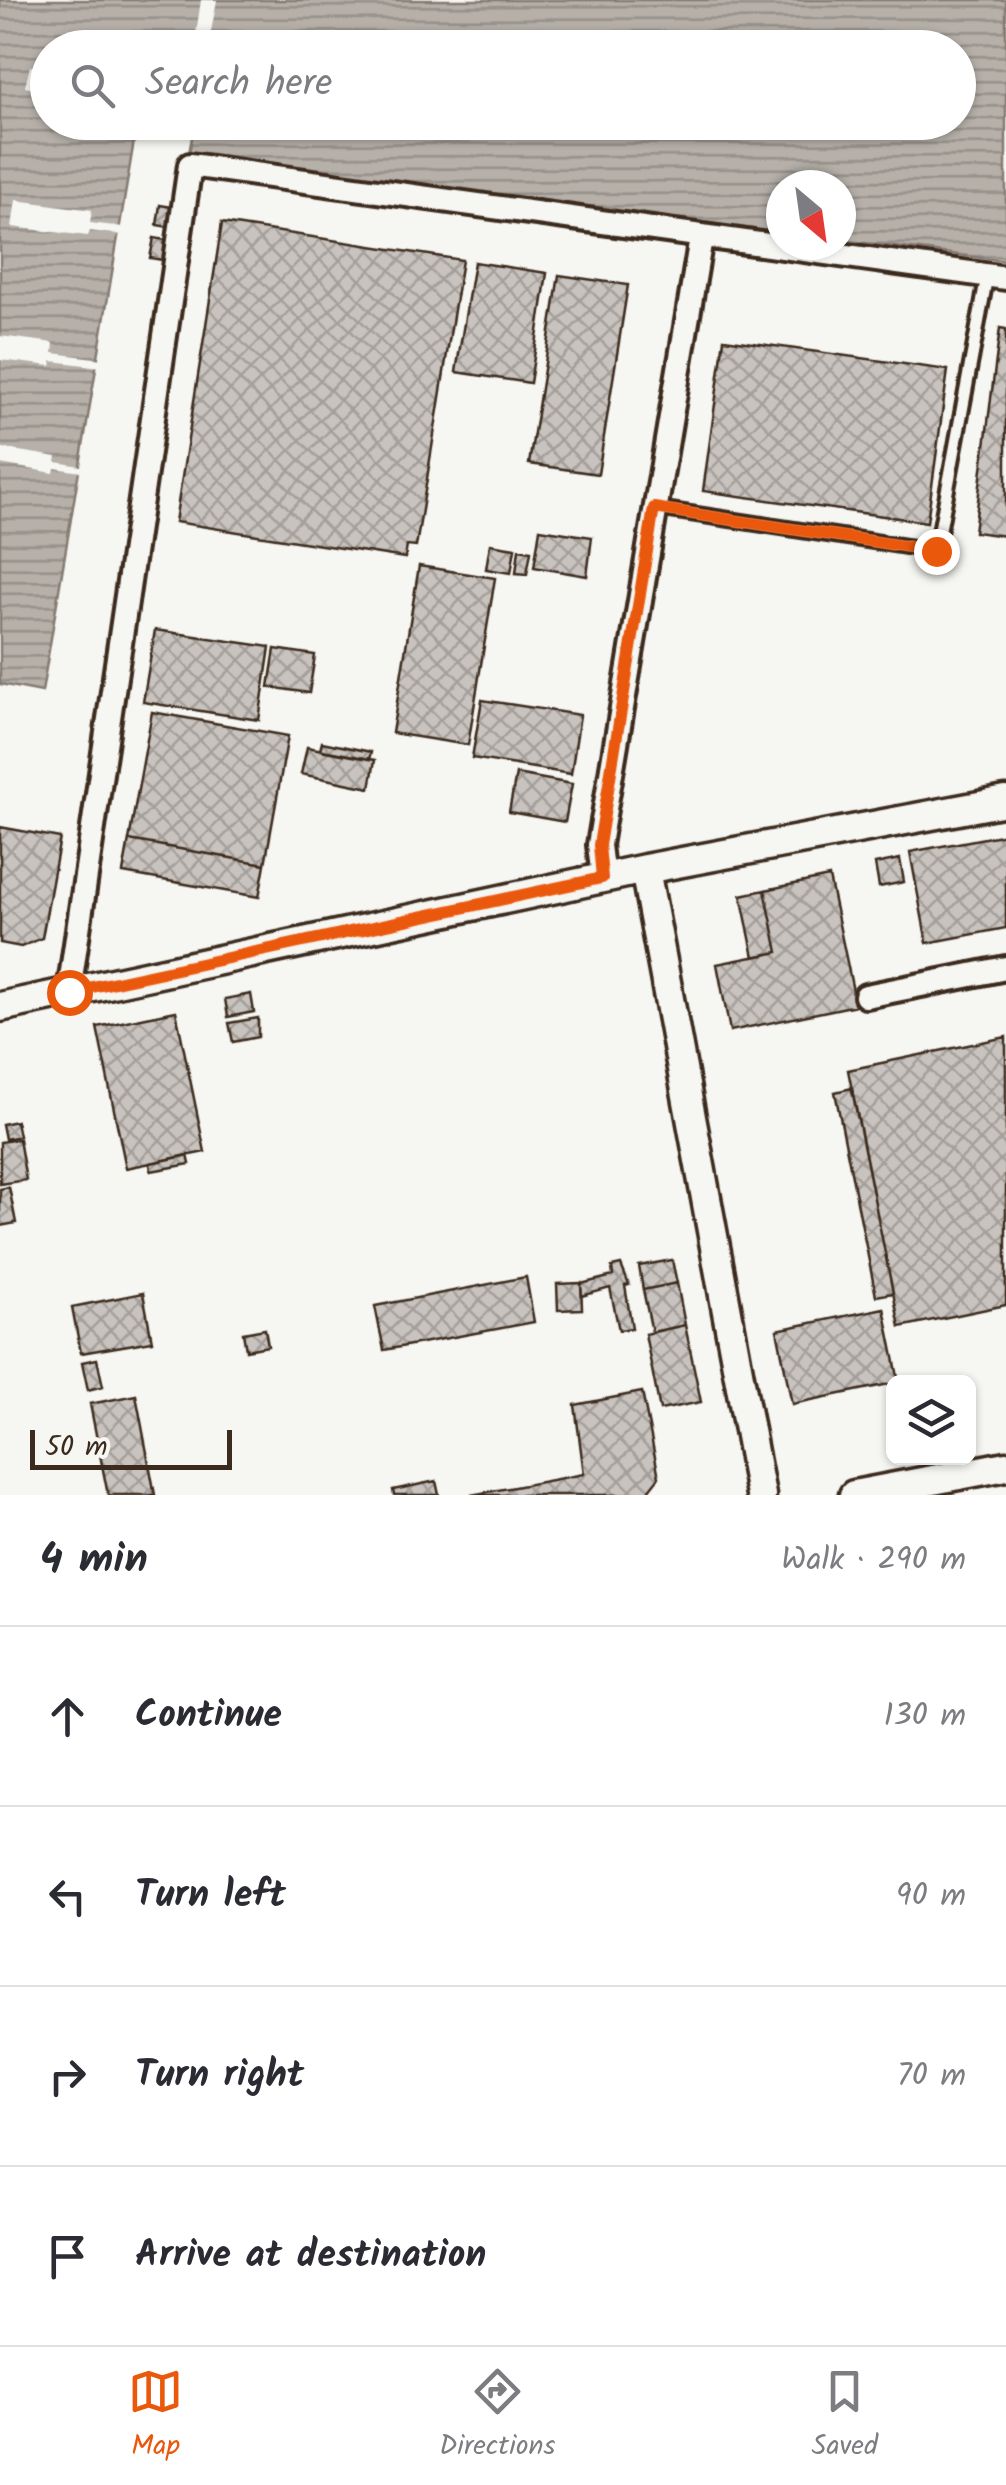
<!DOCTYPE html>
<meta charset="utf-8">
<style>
body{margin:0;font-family:Kalam,sans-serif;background:#f7f7f7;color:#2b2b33}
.controls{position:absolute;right:30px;bottom:30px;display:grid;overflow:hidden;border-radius:15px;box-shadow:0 2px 8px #0004}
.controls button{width:90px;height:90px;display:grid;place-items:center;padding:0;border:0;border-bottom:2px solid #e1e1e2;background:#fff;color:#2b2b33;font:50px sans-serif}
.compass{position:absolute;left:766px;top:170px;width:90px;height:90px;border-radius:50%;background:#fff;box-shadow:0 2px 8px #0004;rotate:151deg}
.scale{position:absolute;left:30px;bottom:25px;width:202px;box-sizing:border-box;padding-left:10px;border:5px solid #3b2a1e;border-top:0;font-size:28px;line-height:35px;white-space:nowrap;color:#3b2a1e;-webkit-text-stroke:8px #f6f6f2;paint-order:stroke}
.stop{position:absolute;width:30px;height:30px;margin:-22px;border:8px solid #ea580c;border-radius:50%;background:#fff}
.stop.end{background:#ea580c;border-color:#fff;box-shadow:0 2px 10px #0008}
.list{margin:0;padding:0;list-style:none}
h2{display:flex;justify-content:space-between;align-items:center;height:130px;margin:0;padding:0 40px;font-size:42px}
h2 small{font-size:32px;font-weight:400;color:#7c7c81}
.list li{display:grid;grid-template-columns:65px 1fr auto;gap:30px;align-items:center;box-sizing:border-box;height:180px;padding:0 40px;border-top:2px solid #e1e1e2}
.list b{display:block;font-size:38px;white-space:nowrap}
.list em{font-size:32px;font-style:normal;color:#7c7c81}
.icon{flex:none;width:55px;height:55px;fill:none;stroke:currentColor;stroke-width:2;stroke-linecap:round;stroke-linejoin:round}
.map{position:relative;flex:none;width:1006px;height:1495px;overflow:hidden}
.search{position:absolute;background:#fff;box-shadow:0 2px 8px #0004;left:30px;right:30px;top:30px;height:110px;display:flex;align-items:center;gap:25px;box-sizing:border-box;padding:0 35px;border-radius:55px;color:#7c7c81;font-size:38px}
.sheet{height:850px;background:#fff}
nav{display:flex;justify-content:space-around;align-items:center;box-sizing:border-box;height:140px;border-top:2px solid #e1e1e2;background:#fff;font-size:28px;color:#7c7c81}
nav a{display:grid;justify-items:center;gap:5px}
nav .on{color:#ea580c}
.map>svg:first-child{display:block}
.water{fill:url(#water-rules);stroke:#857a71;stroke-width:2.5}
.pier{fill:#f6f6f2}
.building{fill:url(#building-cross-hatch);stroke:#3b2a1e;stroke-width:2.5}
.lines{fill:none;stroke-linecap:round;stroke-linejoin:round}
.service-casing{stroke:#3b2a1e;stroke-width:19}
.minor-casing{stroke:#3b2a1e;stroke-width:30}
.tertiary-casing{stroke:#3b2a1e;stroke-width:35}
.service{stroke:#f6f6f2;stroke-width:11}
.minor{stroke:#f6f6f2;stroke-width:22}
.tertiary{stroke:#f6f6f2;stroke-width:28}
.route{stroke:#ea580c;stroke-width:12}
</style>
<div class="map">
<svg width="1006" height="1495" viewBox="0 0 1006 1495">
<defs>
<pattern id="water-rules" width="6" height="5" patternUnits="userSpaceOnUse" patternTransform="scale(2.5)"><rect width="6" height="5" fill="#b6b0a9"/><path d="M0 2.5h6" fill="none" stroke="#958f89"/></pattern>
<pattern id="building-cross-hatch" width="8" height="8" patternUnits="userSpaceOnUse" patternTransform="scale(2.5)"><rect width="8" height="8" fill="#c8c3be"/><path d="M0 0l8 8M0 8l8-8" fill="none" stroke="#a49f9a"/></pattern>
</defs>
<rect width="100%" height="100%" fill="#f6f6f2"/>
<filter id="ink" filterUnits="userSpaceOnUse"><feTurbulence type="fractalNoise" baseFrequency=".01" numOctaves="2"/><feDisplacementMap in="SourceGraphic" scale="20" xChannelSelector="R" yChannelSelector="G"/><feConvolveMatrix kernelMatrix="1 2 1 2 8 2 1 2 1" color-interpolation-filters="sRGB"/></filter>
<g filter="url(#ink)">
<path class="water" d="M0,0h1006v261l-165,-21v-55h-60v48l-592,-80 6,-31h763v-74h-910v74l89,1 -95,569 -42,-8z"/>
<path class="pier" d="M201,0h16l-9,47h-14z
M30,66l17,4v22l-22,-5z
M16,200l76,10 -2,13 33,4 -1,8 -32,-4 -2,5 -76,-9z
M0,336l54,7 -1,10 49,6 -1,8 -49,-6 -1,5 -51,-6z
M0,448l57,9 -1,5 25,4v6l-26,-4 -1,5 -54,-9z"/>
<path class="building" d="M160,205l12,2 -3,20 -12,-2z
M222,223l240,37 -46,287 -9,-1 -2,12 -230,-36z
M154,238l12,2 -3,20 -13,-2z
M474,262l73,11 -17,110 -74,-11z
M559,275l69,10 -30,189 -69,-10z
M1000,328l6,1v207l-32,-4z
M724,339l224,31 -21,152 -224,-31z
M540,529l52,8 -5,39 -53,-9z
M490,544l25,4 -4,25 -25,-4z
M519,549l12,2 -4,23 -11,-1z
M419,566l76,12 -27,167 -76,-12z
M155,630l115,17 -11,73 -116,-18z
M275,649l40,6 -6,38 -40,-6z
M482,700l98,15 -9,59 -99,-16z
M152,712l136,24 -23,128 -136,-24z
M322,742l49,10 -2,7 -49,-9z
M307,747l68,13 -5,28 -69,-14z
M516,774l56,10 -7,38 -56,-10z
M0,827l60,11 -18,100 -21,9 -21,-4z
M1006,834v94l-79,15 -17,-91z
M129,840l136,24 -6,33 -136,-24z
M900,859l4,23 -25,5 -4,-23z
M829,877l27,128 -126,26 -13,-67 61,-12 -13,-62z
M765,890l13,62 -24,5 -13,-62z
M251,994l3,18 -26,5 -3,-18z
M176,1011l29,141 -79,16 -29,-141z
M258,1018v19l-25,5 -4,-19z
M1006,1037v268l-106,22 -52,-257z
M852,1088l41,205 -17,3 -41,-204z
M16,1121l3,15 -14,3 -3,-15z
M19,1139l7,41 -26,4v-42z
M188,1155l2,9 -39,7 -1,-8z
M9,1187l7,36 -16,3v-37z
M672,1260l5,23 -34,7 -4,-24z
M621,1265l8,20 -4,1 7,42 -13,2 -9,-42 -28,8 -1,-12 32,-8 -1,-9z
M526,1277l8,45 -150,28 -9,-44z
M581,1283l1,26 -24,1 -1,-26z
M677,1283l8,42 -33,7 -9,-42z
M143,1293l9,48 -71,12 -9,-46z
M884,1308l15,74 -107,22 -15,-74z
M685,1325l16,77 -41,8 -15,-76z
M265,1329l3,17 -22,4 -3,-17z
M97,1359l6,27 -15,4 -6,-28z
M642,1392l17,85 -14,18h-174l113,-21 -9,-69z
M136,1395l19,100h-47l-18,-91z
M436,1481l3,14h-45l-1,-5z"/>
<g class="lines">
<g class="service-casing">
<path id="service" d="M654,508l282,43 51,-275"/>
</g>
<g class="minor-casing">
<path id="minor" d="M603,878l-4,-33 102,-607
M69,992l121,-827 816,113
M866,996l140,-28"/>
</g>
<g class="tertiary-casing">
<path id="tertiary" d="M645,869l116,626
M0,1007l645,-138 361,-68
M854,1495l152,-29"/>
</g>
<use href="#service" class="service"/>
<use href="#minor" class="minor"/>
<use href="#tertiary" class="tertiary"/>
</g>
</g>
<g class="lines" filter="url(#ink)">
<path class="route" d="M69,992l533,-114 -3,-33 55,-337 282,43"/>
</g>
</svg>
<div class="controls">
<button><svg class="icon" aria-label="layers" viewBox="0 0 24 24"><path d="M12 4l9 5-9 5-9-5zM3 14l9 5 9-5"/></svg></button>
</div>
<svg class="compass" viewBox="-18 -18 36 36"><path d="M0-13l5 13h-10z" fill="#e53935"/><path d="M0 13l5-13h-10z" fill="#7c7c81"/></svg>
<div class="scale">50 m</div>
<div class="stop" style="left:69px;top:992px"></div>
<div class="stop end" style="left:936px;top:551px"></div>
<div class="search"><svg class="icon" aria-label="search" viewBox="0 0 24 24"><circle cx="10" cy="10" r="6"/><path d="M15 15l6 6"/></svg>Search here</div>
</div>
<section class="sheet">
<h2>4 min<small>Walk · 290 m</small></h2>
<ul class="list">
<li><svg class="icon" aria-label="ahead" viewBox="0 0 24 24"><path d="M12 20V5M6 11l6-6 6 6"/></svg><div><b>Continue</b></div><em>130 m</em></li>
<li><svg class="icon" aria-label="left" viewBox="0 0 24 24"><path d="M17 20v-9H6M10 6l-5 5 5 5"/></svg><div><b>Turn left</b></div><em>90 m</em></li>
<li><svg class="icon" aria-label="right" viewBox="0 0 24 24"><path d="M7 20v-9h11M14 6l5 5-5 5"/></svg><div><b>Turn right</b></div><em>70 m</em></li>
<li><svg class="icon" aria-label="arrive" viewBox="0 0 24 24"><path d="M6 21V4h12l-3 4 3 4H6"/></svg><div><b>Arrive at destination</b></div></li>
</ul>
</section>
<nav>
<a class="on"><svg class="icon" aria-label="map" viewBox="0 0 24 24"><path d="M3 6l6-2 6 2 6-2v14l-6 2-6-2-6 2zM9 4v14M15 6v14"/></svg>Map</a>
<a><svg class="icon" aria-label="directions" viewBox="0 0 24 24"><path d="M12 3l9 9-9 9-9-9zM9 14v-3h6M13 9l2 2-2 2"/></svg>Directions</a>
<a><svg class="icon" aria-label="saved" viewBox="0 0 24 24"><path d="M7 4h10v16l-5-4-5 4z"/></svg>Saved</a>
</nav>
